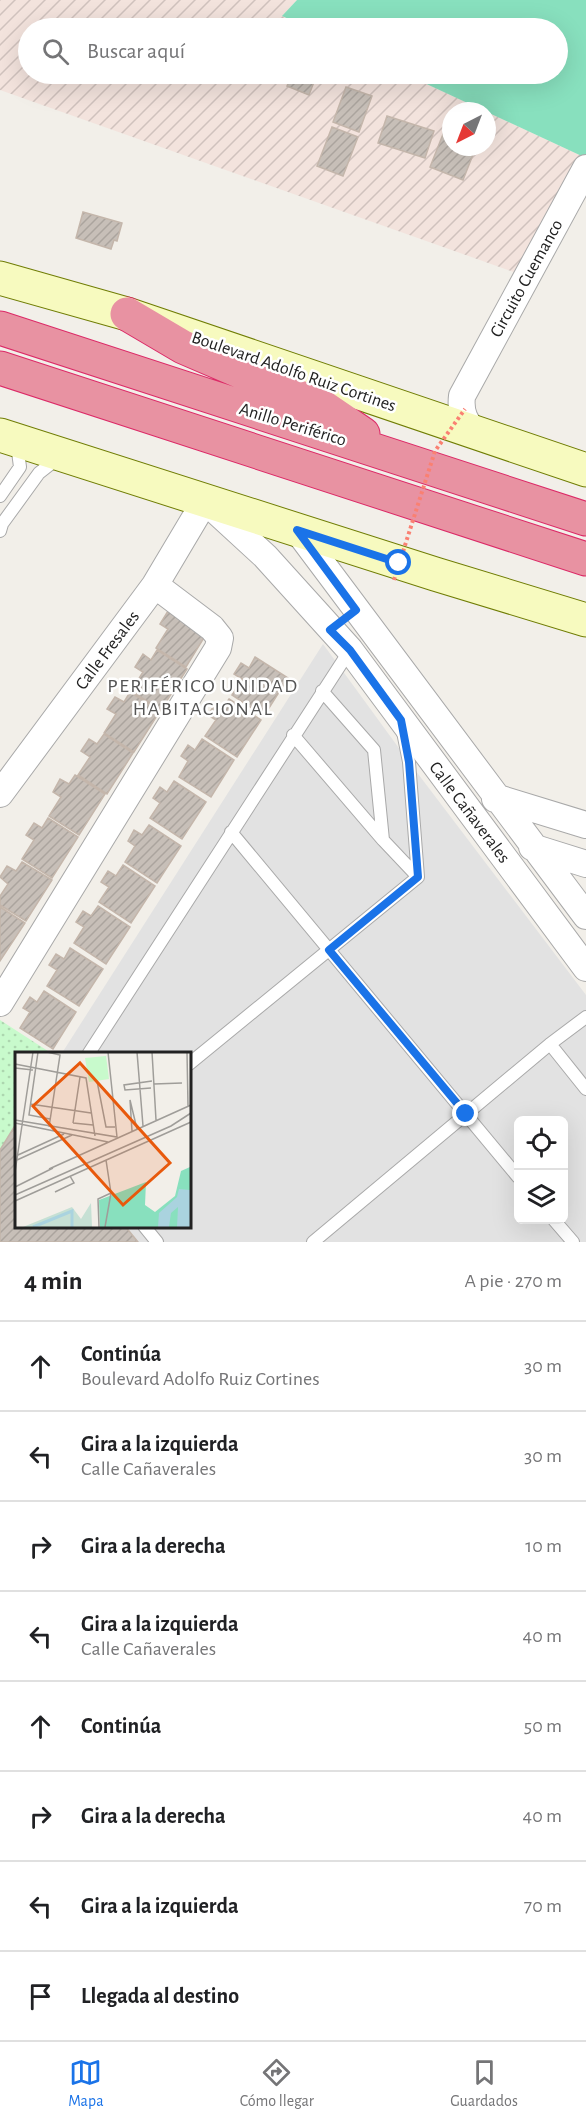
<!DOCTYPE html>
<html lang="es">
<meta charset="utf-8">
<style>
body{margin:0;font-family:"Alegreya Sans",sans-serif;background:#f2f2f2;color:#202124}
.controls{position:absolute;right:18px;bottom:18px;display:grid;overflow:hidden;border-radius:9px;box-shadow:0 6px 24px #0002}
.controls button{width:54px;height:54px;display:grid;place-items:center;padding:0;border:0;border-bottom:2px solid #e0e0e0;background:#fff;color:#202124;font:30px sans-serif}
.compass{position:absolute;left:442px;top:102px;width:54px;height:54px;border-radius:50%;background:#fff;box-shadow:0 6px 24px #0002;rotate:222deg}
.stop{position:absolute;width:18px;height:18px;margin:-14px;border:4px solid #1a73e8;border-radius:50%;background:#fff}
.stop.end{background:#1a73e8;border-color:#fff;box-shadow:0 2px 6px #0008}
.list{margin:0;padding:0;list-style:none}
h2{display:flex;justify-content:space-between;align-items:center;height:78px;margin:0;padding:0 24px;font-size:26px}
h2 small{font-size:20px;font-weight:400;color:#757577}
.list li{display:grid;grid-template-columns:39px 1fr auto;gap:18px;align-items:center;box-sizing:border-box;height:90px;padding:0 24px;border-top:2px solid #e0e0e0}
.list b{display:block;font-size:22px;white-space:nowrap}
.list p{margin:0;font-size:20px;white-space:nowrap;color:#757577}
.list em{font-size:20px;font-style:normal;color:#757577}
.icon{flex:none;width:33px;height:33px;fill:none;stroke:currentColor;stroke-width:2;stroke-linecap:round;stroke-linejoin:round}
.map{position:relative;flex:none;width:586px;height:1242px;overflow:hidden}
.search{position:absolute;background:#fff;box-shadow:0 6px 24px #0002;left:18px;right:18px;top:18px;height:66px;display:flex;align-items:center;gap:15px;box-sizing:border-box;padding:0 21px;border-radius:33px;color:#757577;font-size:22px}
.sheet{height:798px;background:#fff}
nav{display:flex;justify-content:space-around;align-items:center;box-sizing:border-box;height:84px;border-top:2px solid #e0e0e0;background:#fff;font-size:16px;color:#757577}
nav a{display:grid;justify-items:center;gap:3px}
nav .on{color:#1a73e8}
.map>svg:first-child{display:block}
.military{fill:url(#military-furrows)}
.park{fill:url(#park-dots)}
.pitch{fill:#88e0be}
.parking{fill:#e2e2e2;fill-rule:evenodd}
.building{fill:url(#building-hatch);stroke:#c4b6ab;stroke-width:1.5}
.lines{fill:none;stroke-linecap:round;stroke-linejoin:round}
.lane-casing{stroke:#a9a9a9;stroke-width:14}
.street-casing{stroke:#a9a9a9;stroke-width:28}
.secondary-casing{stroke:#707d05;stroke-width:35}
.highway-casing{stroke:#dc2a67;stroke-width:35}
.lane{stroke:#fff;stroke-width:12}
.street{stroke:#fff;stroke-width:26}
.secondary{stroke:#f7fabf;stroke-width:33}
.highway{stroke:#e892a2;stroke-width:33}
.path-bridge{stroke:#fa8072;stroke-width:4;stroke-dasharray:3 3;stroke-linecap:butt}
.route{stroke:#1a73e8;stroke-width:8}
.labels{text-anchor:middle;stroke-width:5;stroke-linejoin:round;paint-order:stroke}
.street-label{font-size:18px;fill:#222;stroke:#fff}
.neighbourhood-label{font-size:20px;letter-spacing:1.5px;fill:#555;stroke:#fff}
.inset-river{fill:none;stroke:#aad3df;stroke-width:3}
.inset-road{fill:none;stroke:#9f9d99;stroke-width:1.5}
.view{fill:#e8590c;fill-opacity:0.15;stroke:#e8590c;stroke-width:3}
.inset-edge{fill:none;stroke:#222;stroke-width:3}
</style>
<div class="map">
<svg width="586" height="1242" viewBox="0 0 586 1242">
<defs>
<pattern id="military-furrows" width="10" height="10" patternUnits="userSpaceOnUse" patternTransform="scale(1.5)"><rect width="10" height="10" fill="#f3e3dd"/><path d="M-1 1l2-2M0 10L10 0M9 11l2-2" fill="none" stroke="#d0c2bd"/></pattern>
<pattern id="park-dots" width="8" height="8" patternUnits="userSpaceOnUse" patternTransform="scale(1.5)"><rect width="8" height="8" fill="#c8facc"/><path d="M2 2h.1M6 6h.1" fill="none" stroke="#acd6af" stroke-width="1.8" stroke-linecap="round"/></pattern>
<pattern id="building-hatch" width="6" height="6" patternUnits="userSpaceOnUse" patternTransform="scale(1.5)"><rect width="6" height="6" fill="#c7bfb8"/><path d="M-1 1l2-2M0 6l6-6M5 7l2-2" fill="none" stroke="#aba49e"/></pattern>
</defs>
<rect width="100%" height="100%" fill="#f2efe9"/>
<path class="military" d="M0,0h297l-15,16 27,12h-281v46h377l80,37h-34v36h36v-35l99,46 -61,118 -525,-186z"/>
<path class="park" d="M0,1020l51,33h-35v71l-16,26z"/>
<path class="pitch" d="M297,0h289v158l-181,-84h153v-46h-249l-27,-12z"/>
<path class="parking" d="M323,644l86,118 177,233v247h-448l-13,-16h64v-173h-127zM518,1120h46v100h-46z"/>
<path class="building" d="M292,74h25l-8,21 -22,-9z
M346,87l26,9 -13,36 -26,-10z
M387,116l47,15 -9,27 -47,-15z
M449,119l2,1v27h25l-13,33 -33,-13z
M332,127l26,10 -15,39 -26,-10z
M83,212l39,11 -5,18 -3,-1 -3,9 -35,-11z
M168,611l8,5 34,12 -24,39 -30,-19 12,-19 -8,-5z
M157,650l30,19 -26,41 -30,-19 12,-19 -8,-5 8,-13 8,6z
M255,657l33,21 -24,38 -32,-21 10,-16 -8,-5 7,-11 8,5z
M130,692l30,19 -26,41 -30,-19 12,-19 -9,-5 8,-12 9,5z
M229,699l32,21 -24,37 -32,-21 11,-16 -8,-5 7,-11 7,5z
M104,734l29,19 -26,41 -29,-19 12,-18 -9,-6 8,-12 8,5z
M202,739l32,21 -23,37 -32,-20 9,-16 -7,-5 7,-11 7,5z
M75,775l30,19 -26,41 -30,-19 12,-19 -8,-5 7,-13 9,5z
M174,781l32,21 -24,37 -32,-21 10,-15 -7,-5 7,-11 7,5z
M48,818l30,19 -26,41 -30,-19 12,-19 -8,-5 8,-12 8,5z
M149,825l32,21 -24,37 -32,-21 10,-16 -7,-5 6,-11 8,5z
M22,862l30,18 -26,41 -26,-16v-9l8,-12 -8,-7 7,-11 9,5z
M123,865l32,21 -24,37 -32,-21 10,-15 -8,-5 7,-11 8,5z
M98,906l32,21 -24,37 -32,-21 10,-16 -8,-5 7,-11 8,5z
M0,907l25,16 -25,38z
M70,948l33,21 -24,37 -32,-20 10,-16 -8,-5 7,-11 8,5z
M44,991l32,21 -23,37 -33,-21 10,-16 -7,-4 7,-11 7,5z
M16,1124v102h109l13,16h-138v-92z"/>
<g class="lines">
<g class="lane-casing">
<path id="lane" d="M0,496l20,-29 -3,-23
M0,531l2,-7 37,-51 19,-15
M322,691l52,59 9,90
M403,732l6,30 9,115
M293,735l90,105 35,37
M231,832l287,345
M550,1044l36,45
M89,1053l261,-403
M189,1064l229,-187
M554,1220l19,22
M144,1226l13,16
M313,1242l237,-198 36,-27"/>
</g>
<g class="street-casing">
<path id="street" d="M479,435c-14,-11 -19,-22 -17,-39l124,-228
M297,530l289,386
M0,794l155,-209 50,-84 60,55 85,94 236,318
M495,799l3,-1 88,27
M532,847l54,17
M0,1003l218,-355 2,-10 -8,-10 -57,-43"/>
</g>
<g class="secondary-casing">
<path id="secondary" d="M0,278l127,36 459,156
M0,435l435,139 151,46"/>
</g>
<g class="highway-casing">
<path id="highway" d="M127,314l56,33 142,61 38,26
M0,328l586,191
M0,368l586,191"/>
</g>
<use href="#lane" class="lane"/>
<use href="#street" class="street"/>
<use href="#secondary" class="secondary"/>
<use href="#highway" class="highway"/>
<path class="path-bridge" d="M394,580l41,-129 30,-42"/>
</g>
<g class="lines">
<path class="route" d="M399,563l-102,-33 59,80 -26,20 20,20 51,70 8,42 9,115 -89,73 137,164"/>
</g>
<g class="labels">
<g class="street-label">
<text transform="translate(526 278) rotate(-61)" y="6">Circuito Cuemanco</text>
<text transform="translate(294 371) rotate(19)" y="6">Boulevard Adolfo Ruiz Cortines</text>
<text transform="translate(293 424) rotate(17)" y="6">Anillo Periférico</text>
<text transform="translate(107 650) rotate(-53)" y="6">Calle Fresales</text>
<text transform="translate(470 812) rotate(53)" y="6">Calle Cañaverales</text>
</g>
<g class="neighbourhood-label">
<text x="203" y="692">PERIFÉRICO UNIDAD<tspan x="203" dy="23">HABITACIONAL</tspan></text>
</g>
</g>
<g transform="translate(15 1052)">
<rect width="176" height="176" fill="#f2efe9"/>
<path d="M76,151l1,24h-69l49,-20 9,12z" fill="#c6e0d4"/>
<path d="M91,4l3,23 -20,3 -4,-24z" fill="#c8facc"/>
<path d="M175,115v60h-90l-1,-27 47,-18 -1,23 10,7 20,-16 6,-25z" fill="#88e0be"/>
<path d="M164,137l11,1v37h-13l1,-20 -7,6 -2,14h-11l1,-14 18,-16z" fill="#aad3df"/>
<path class="inset-river" d="M18,175l39,-16v16"/>
<path class="inset-road" d="M23,0l-9,63 21,4M32,0l13,3 -11,72M122,0l6,74M137,0l4,68M172,0l1,54M0,12l71,14 9,58M0,16l18,2M82,29l9,46h9M139,32l28,-1M136,36l-26,2 -1,-5 28,-4M15,52l61,9M0,68l102,17 -9,-85M0,71l93,19M58,71l7,-46M58,71l20,2M117,79l-2,-31 7,29M3,103l46,-21M2,108l55,-25M34,117l142,-64M0,120l18,-120M0,135l38,-19M40,140l19,-9 -4,-7M0,143l156,-69 20,-13M0,149l176,-79M84,175l-1,-28 13,-6 -5,-33M90,175l6,-34"/>
<path class="view" d="M65,11l90,100 -47,42 -90,-99z"/>
<rect width="176" height="176" class="inset-edge"/>
</g>
</svg>
<div class="controls">
<button><svg class="icon" aria-label="locate" viewBox="0 0 24 24"><circle cx="12" cy="12" r="6"/><path d="M12 2v4M12 18v4M2 12h4M18 12h4"/></svg></button>
<button><svg class="icon" aria-label="layers" viewBox="0 0 24 24"><path d="M12 4l9 5-9 5-9-5zM3 14l9 5 9-5"/></svg></button>
</div>
<svg class="compass" viewBox="-18 -18 36 36"><path d="M0-13l5 13h-10z" fill="#e53935"/><path d="M0 13l5-13h-10z" fill="#757577"/></svg>
<div class="stop" style="left:399px;top:563px"></div>
<div class="stop end" style="left:466px;top:1114px"></div>
<div class="search"><svg class="icon" aria-label="search" viewBox="0 0 24 24"><circle cx="10" cy="10" r="6"/><path d="M15 15l6 6"/></svg>Buscar aquí</div>
</div>
<section class="sheet">
<h2>4 min<small>A pie · 270 m</small></h2>
<ul class="list">
<li><svg class="icon" aria-label="ahead" viewBox="0 0 24 24"><path d="M12 20V5M6 11l6-6 6 6"/></svg><div><b>Continúa</b><p>Boulevard Adolfo Ruiz Cortines</p></div><em>30 m</em></li>
<li><svg class="icon" aria-label="left" viewBox="0 0 24 24"><path d="M17 20v-9H6M10 6l-5 5 5 5"/></svg><div><b>Gira a la izquierda</b><p>Calle Cañaverales</p></div><em>30 m</em></li>
<li><svg class="icon" aria-label="right" viewBox="0 0 24 24"><path d="M7 20v-9h11M14 6l5 5-5 5"/></svg><div><b>Gira a la derecha</b></div><em>10 m</em></li>
<li><svg class="icon" aria-label="left" viewBox="0 0 24 24"><path d="M17 20v-9H6M10 6l-5 5 5 5"/></svg><div><b>Gira a la izquierda</b><p>Calle Cañaverales</p></div><em>40 m</em></li>
<li><svg class="icon" aria-label="ahead" viewBox="0 0 24 24"><path d="M12 20V5M6 11l6-6 6 6"/></svg><div><b>Continúa</b></div><em>50 m</em></li>
<li><svg class="icon" aria-label="right" viewBox="0 0 24 24"><path d="M7 20v-9h11M14 6l5 5-5 5"/></svg><div><b>Gira a la derecha</b></div><em>40 m</em></li>
<li><svg class="icon" aria-label="left" viewBox="0 0 24 24"><path d="M17 20v-9H6M10 6l-5 5 5 5"/></svg><div><b>Gira a la izquierda</b></div><em>70 m</em></li>
<li><svg class="icon" aria-label="arrive" viewBox="0 0 24 24"><path d="M6 21V4h12l-3 4 3 4H6"/></svg><div><b>Llegada al destino</b></div></li>
</ul>
</section>
<nav>
<a class="on"><svg class="icon" aria-label="map" viewBox="0 0 24 24"><path d="M3 6l6-2 6 2 6-2v14l-6 2-6-2-6 2zM9 4v14M15 6v14"/></svg>Mapa</a>
<a><svg class="icon" aria-label="directions" viewBox="0 0 24 24"><path d="M12 3l9 9-9 9-9-9zM9 14v-3h6M13 9l2 2-2 2"/></svg>Cómo llegar</a>
<a><svg class="icon" aria-label="saved" viewBox="0 0 24 24"><path d="M7 4h10v16l-5-4-5 4z"/></svg>Guardados</a>
</nav>
